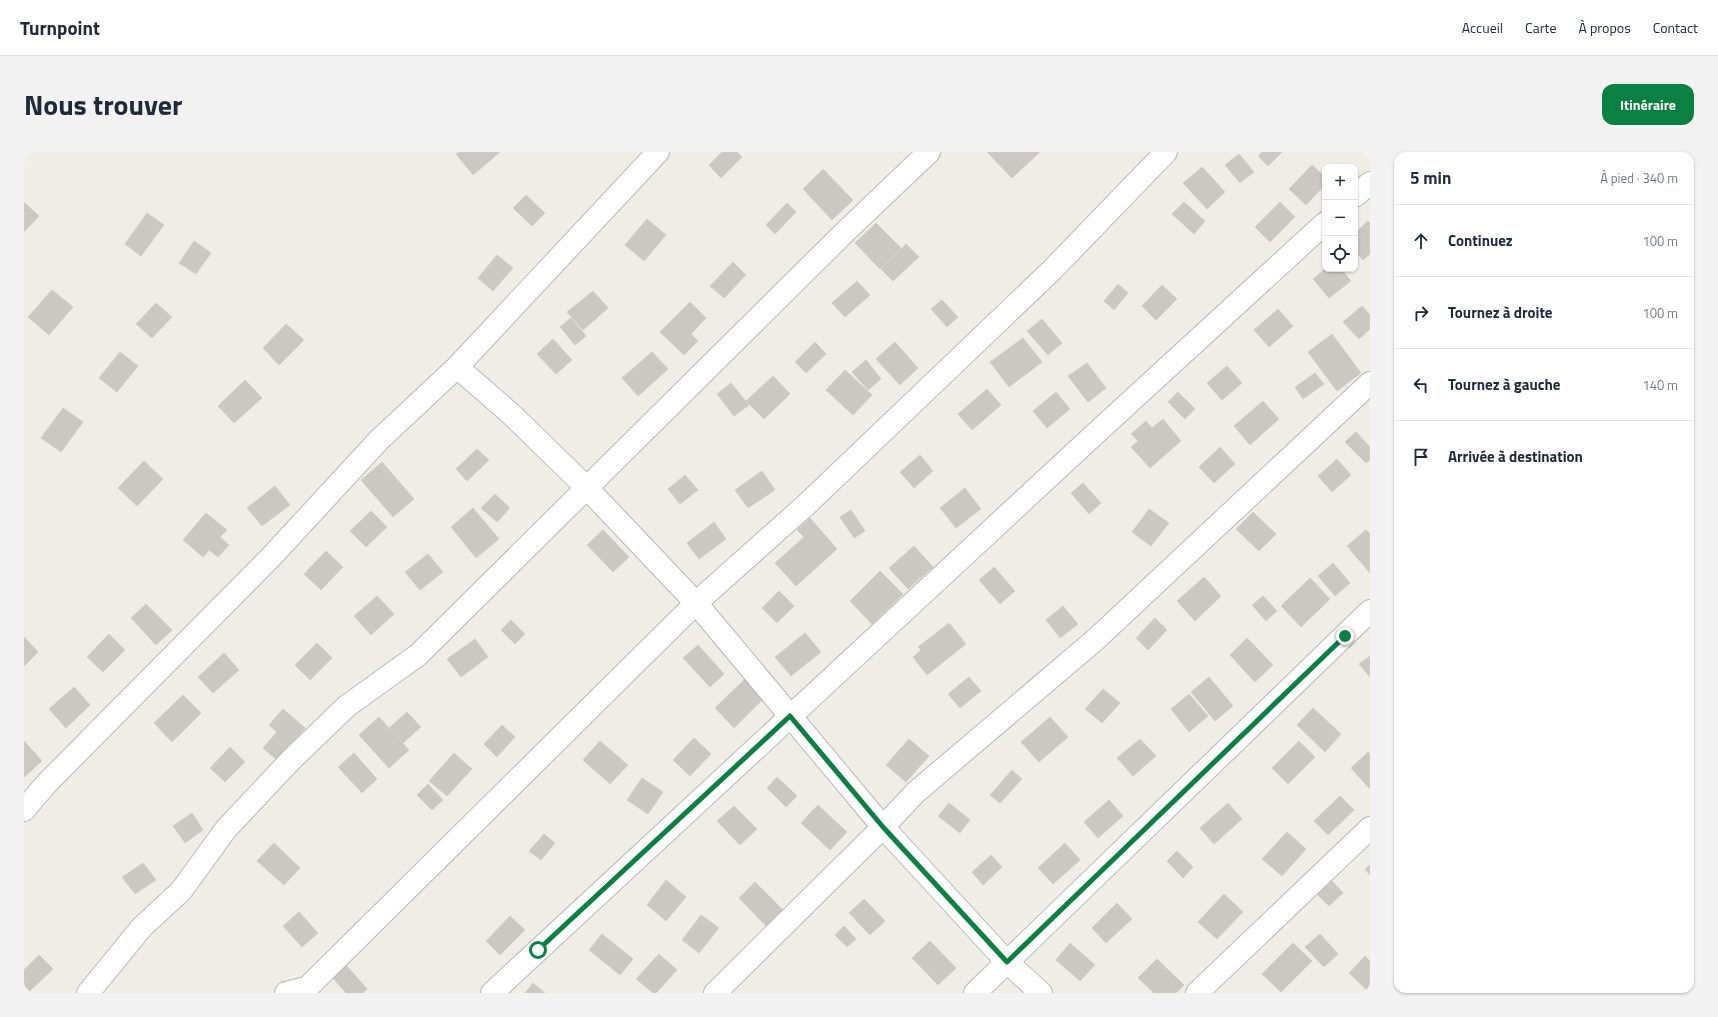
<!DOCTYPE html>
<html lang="fr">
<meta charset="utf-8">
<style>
body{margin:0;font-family:"Titillium Web",sans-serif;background:#f2f2f3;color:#1f2937}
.controls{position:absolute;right:12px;top:12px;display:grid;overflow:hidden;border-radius:8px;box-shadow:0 1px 3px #0004}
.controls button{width:36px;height:36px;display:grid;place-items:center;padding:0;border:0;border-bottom:1px solid #e0e1e3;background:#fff;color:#1f2937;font:20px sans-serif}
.stop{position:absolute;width:12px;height:12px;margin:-9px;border:3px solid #0b8043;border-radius:50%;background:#fff}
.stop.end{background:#0b8043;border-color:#fff;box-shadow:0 1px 4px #0008}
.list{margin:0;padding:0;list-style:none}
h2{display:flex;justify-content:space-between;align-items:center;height:52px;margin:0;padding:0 16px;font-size:17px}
h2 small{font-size:13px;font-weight:400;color:#747a83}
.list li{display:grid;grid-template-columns:26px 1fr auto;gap:12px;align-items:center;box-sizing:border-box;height:72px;padding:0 16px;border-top:1px solid #e0e1e3}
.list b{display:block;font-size:15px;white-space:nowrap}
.list em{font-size:13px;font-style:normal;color:#747a83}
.icon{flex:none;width:22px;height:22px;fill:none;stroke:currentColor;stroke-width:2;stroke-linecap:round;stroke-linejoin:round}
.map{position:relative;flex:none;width:1346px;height:841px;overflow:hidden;border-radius:12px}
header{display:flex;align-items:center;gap:24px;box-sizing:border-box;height:56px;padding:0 20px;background:#fff;border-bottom:1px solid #e0e1e3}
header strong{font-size:19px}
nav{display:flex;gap:22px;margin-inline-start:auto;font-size:14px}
.intro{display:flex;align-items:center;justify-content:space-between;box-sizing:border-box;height:96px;padding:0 24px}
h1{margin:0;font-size:28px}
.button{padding:10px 18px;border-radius:12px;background:#0b8043;color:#fff;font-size:14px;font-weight:700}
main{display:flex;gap:24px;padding:0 24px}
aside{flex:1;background:#fff;border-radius:12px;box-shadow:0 1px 3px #0004}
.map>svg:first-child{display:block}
.building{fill:#cbc8c3;stroke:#d4cec5}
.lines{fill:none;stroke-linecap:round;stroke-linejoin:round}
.street-casing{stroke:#b6b9bc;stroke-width:24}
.street{stroke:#fff;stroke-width:22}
.route{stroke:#0b8043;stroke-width:5}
</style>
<header>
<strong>Turnpoint</strong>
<nav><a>Accueil</a><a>Carte</a><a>À propos</a><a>Contact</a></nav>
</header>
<div class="intro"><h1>Nous trouver</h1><a class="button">Itinéraire</a></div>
<main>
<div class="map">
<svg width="1346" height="841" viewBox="0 0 1346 841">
<rect width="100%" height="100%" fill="#f0ede6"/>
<path class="building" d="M435,0h41l-27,23 -17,-21z
M698,0h15l5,5 -21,21 -12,-13z
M963,0h53l-28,26z
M1238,0h20l-14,14 -10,-10z
M1215,2l15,18 -14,11 -15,-18z
M1288,13l13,12v8l-19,20 -17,-16z
M1178,15l23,25 -18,17 -24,-26z
M799,17l30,31 -21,20 -29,-31z
M502,43l19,18 -13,13 -19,-18z
M0,50l15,14 -15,16z
M1160,50l21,19 -11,13 -22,-20z
M1256,50l15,15 -25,25 -15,-15z
M763,51l9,9 -21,22 -9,-9z
M123,61l17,12 -23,31 -16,-12z
M623,67l19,16 -22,26 -19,-16z
M1344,69l2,2v31l-7,6 -8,-9v-18z
M852,71l25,25 -21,21 -25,-26z
M170,89l17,12 -15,21 -17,-11z
M882,92l13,13 -26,24 -12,-12z
M473,103l16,13 -20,23 -15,-13z
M709,110l13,13 -22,23 -14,-12z
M1301,117h16l10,12 -22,17 -16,-19z
M833,129l13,14 -25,22 -13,-14z
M1094,132l10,9 -14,17 -10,-9z
M1138,133l15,14 -21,21 -14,-14z
M28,138l21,17 -24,28 -21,-18z
M569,139l15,17 -25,22 -16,-18z
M918,148l16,17 -11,10 -16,-18z
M666,150l16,16 -15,16 7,7 -14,14 -24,-23z
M132,151l16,14 -20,21 -16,-14z
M1338,154l8,9v14l-11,10 -16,-17z
M1254,157l15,17 -24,21 -15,-17z
M547,166l15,18 -11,9 -15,-18z
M1018,167l20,24 -14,12 -21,-24z
M262,172l18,16 -25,25 -16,-17z
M1308,182l29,39 -24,18 -29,-39z
M999,186l19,24 -33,25 -19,-25z
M529,187l19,21 -16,14 -19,-20z
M791,190l11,12 -20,19 -11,-11z
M871,190l23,26 -18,17 -24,-26z
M96,200l18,14 -21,26 -18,-14z
M628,200l16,17 -30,27 -16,-18z
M842,208l15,19 -13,11 -16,-18z
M1063,211l19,25 -18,14 -20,-26z
M1203,214l15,17 -20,17 -15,-17z
M821,218l27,25 -19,20 -27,-25z
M1291,221l9,11 -21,15 -8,-12z
M749,224l17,18 -26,25 -18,-18z
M221,228l17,18 -28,25 -16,-17z
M707,231l18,22 -15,11 -17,-22z
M963,237l14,16 -29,25 -14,-16z
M1032,240l14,17 -23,19 -14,-17z
M1154,240l17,17 -10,10 -17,-17z
M1239,249l16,18 -29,26 -16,-19z
M39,256l20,14 -22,30 -20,-14z
M1139,267l18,22 -31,27 -19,-21 7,-6 -7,-7 15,-13 6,7z
M1332,280l14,15v13l-4,3 -21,-21z
M1196,295l15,17 -21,19 -15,-16z
M453,297l12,11 -22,21 -11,-12z
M896,303l13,16 -19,17 -14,-16z
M1313,307l14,16 -19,17 -14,-16z
M120,309l19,18 -26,27 -19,-18z
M358,310l32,37 -21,18 -32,-37z
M738,319l13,19 -27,18 -13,-18z
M661,323l13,15 -18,14 -12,-15z
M1059,331l18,20 -12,11 -18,-21z
M251,334l15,19 -28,21 -15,-18z
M941,336l16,21 -25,19 -16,-20z
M471,342l15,14 -13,14 -16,-14z
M449,356l26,31 -23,19 -25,-31z
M1125,357l20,14 -18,23 -19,-14z
M827,358l14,21 -11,7 -14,-21z
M347,359l16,16 -21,20 -16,-16z
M1229,360l23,22 -17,17 -23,-22z
M182,361l21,17 -7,7 9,8 -11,12 -9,-7 -6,7 -20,-17z
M786,366l27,31 -41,37 -21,-23 29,-26 -7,-7z
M690,370l12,17 -27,20 -12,-16z
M579,378l26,27 -16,15 -26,-27z
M1342,378l4,4v39l-23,-27z
M890,394l19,21 -25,22 -19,-21z
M302,399l17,16 -22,23 -17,-16z
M404,402l15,18 -23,18 -15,-18z
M1309,411l17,20 -15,13 -17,-20z
M970,415l21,24 -15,13 -21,-24z
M856,419l23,23 -31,30 -22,-23z
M1180,425l17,19 -26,25 -18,-20z
M1286,426l20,21 -29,28 -20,-21z
M755,439l15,15 -17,17 -15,-15z
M353,444l17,18 -23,21 -17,-19z
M1239,444l14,15 -11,10 -14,-16z
M122,452l26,26 -16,15 -25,-27z
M1039,454l15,18 -18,14 -14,-18z
M1131,466l12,12 -19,20 -12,-12z
M487,468l14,14 -10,10 -14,-14z
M925,471l17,21 -39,31 -14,-18 8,-7 -3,-3z
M781,481l16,19 -30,24 -16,-19z
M85,482l16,16 -22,22 -16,-15z
M0,485l14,15 -14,14z
M1223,486l26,27 -18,17 -25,-27z
M451,487l13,18 -27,20 -14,-18z
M293,491l15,15 -22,22 -15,-15z
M674,493l26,29 -14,13 -27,-29z
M200,501l15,17 -26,23 -15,-16z
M1346,504v21l-11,-13z
M945,525l12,14 -21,17 -12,-14z
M1185,525l24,29 -18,15 -24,-29z
M721,527l19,19 -30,30 -19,-20z
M50,535l16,18 -24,23 -17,-19z
M1079,537l17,14 -18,20 -17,-14z
M1165,542l19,22 -19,16 -18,-23z
M159,543l18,18 -29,29 -18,-19z
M1289,556l28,26 -16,18 -28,-27z
M259,557l22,19 -28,32 -14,-12 14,-16 -8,-7z
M383,560l14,15 -18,16 -14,-15z
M355,565l30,33 -20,18 -30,-33z
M1026,565l18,20 -29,25 -18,-20z
M478,573l13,12 -18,20 -13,-13z
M670,586l17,16 -21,22 -17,-16z
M885,587l20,17 -23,26 -20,-17z
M1116,587l16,17 -23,20 -16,-18z
M0,589l18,20 -18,16z
M576,589l28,24 -18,19 -27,-24z
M1275,589l16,16 -27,27 -16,-16z
M206,595l15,15 -20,20 -15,-14z
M1344,600l2,2v35l-19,-21z
M330,601l23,26 -15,14 -24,-26z
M430,601l18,16 -25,27 -18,-15z
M988,618l10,9 -22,24 -10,-8z
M753,625l20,19 -11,11 -19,-19z
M618,626l21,14 -15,22 -21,-14z
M404,632l15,16 -11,10 -15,-15z
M1316,644l14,14 -26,25 -14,-14z
M1085,648l14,16 -25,22 -14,-16z
M925,651l21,17 -10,13 -22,-17z
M1204,651l14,16 -28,25 -14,-16z
M794,653l29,27 -17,18 -29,-27z
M710,654l23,23 -17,16 -23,-24z
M168,661l11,17 -18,13 -12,-17z
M1263,680l19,17 -24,27 -20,-17z
M520,682l11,9 -14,17 -12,-9z
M250,691l26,25 -16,17 -27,-24z
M1041,691l15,17 -27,24 -15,-16z
M1153,699l16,16 -10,11 -16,-17z
M967,703l11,12 -19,18 -11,-13z
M119,711l13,17 -21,14 -13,-17z
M1346,713v10l-5,-6z
M642,728l20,17 -20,24 -19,-16z
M1308,729l11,12 -14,13 -12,-12z
M731,730l29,29 -16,17 -29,-30z
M1200,742l19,18 -26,27 -19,-17z
M840,747l21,22 -15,14 -21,-22z
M1093,751l15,16 -26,24 -14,-15z
M275,760l19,21 -16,14 -19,-21z
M677,763l18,13 -20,25 -17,-13z
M486,764l15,14 -25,25 -14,-14z
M820,774l12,13 -9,8 -12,-12z
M578,782l31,25 -13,16 -31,-25z
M1296,782l18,20 -14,13 -19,-20z
M906,789l26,27 -18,17 -26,-27z
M1046,791l25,22 -15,16 -24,-21z
M1269,791l19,18 -31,31 -19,-18z
M635,802l18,16 -21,23h-3l-17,-14z
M15,803l14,14 -23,22 -6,-5v-16z
M1341,804l5,5v32l-21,-20z
M1133,807l27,26 -8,8h-22l-16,-15z
M322,813l21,24 -4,4h-17l-14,-16z
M509,831l12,10h-20z"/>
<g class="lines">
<g class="street-casing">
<path id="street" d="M1331,44l15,-13
M433,215l54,47 76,74 109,115 187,224 124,135 34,31
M0,658l23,-27 224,-226 108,-117 78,-73 201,-215
M64,841l54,-66 39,-36 45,-62 65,-69 56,-54 71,-51 427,-423 84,-80
M262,841l21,-5 389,-385 111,-99 245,-234 114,-118
M468,841l603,-559 230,-211
M691,841l168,-166 33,-35 179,-152 275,-257
M951,841l395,-382
M1173,841l173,-165"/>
</g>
<use href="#street" class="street"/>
</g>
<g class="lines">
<path class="route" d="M514,798l252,-234 93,111 124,135 338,-326"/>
</g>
</svg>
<div class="controls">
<button>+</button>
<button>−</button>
<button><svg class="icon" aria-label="locate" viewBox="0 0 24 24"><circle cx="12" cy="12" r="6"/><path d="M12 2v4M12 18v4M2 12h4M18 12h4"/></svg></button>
</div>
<div class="stop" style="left:514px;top:798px"></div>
<div class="stop end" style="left:1321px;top:484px"></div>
</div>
<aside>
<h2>5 min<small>À pied · 340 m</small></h2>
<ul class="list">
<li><svg class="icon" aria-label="ahead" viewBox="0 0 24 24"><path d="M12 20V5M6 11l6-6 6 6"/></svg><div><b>Continuez</b></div><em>100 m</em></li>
<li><svg class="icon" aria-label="right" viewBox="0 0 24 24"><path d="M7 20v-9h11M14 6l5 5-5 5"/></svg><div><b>Tournez à droite</b></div><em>100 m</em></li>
<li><svg class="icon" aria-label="left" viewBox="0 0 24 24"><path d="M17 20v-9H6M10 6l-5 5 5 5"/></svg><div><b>Tournez à gauche</b></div><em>140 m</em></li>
<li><svg class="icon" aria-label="arrive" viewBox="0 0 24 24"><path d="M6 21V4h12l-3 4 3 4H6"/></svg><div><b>Arrivée à destination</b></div></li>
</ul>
</aside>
</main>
